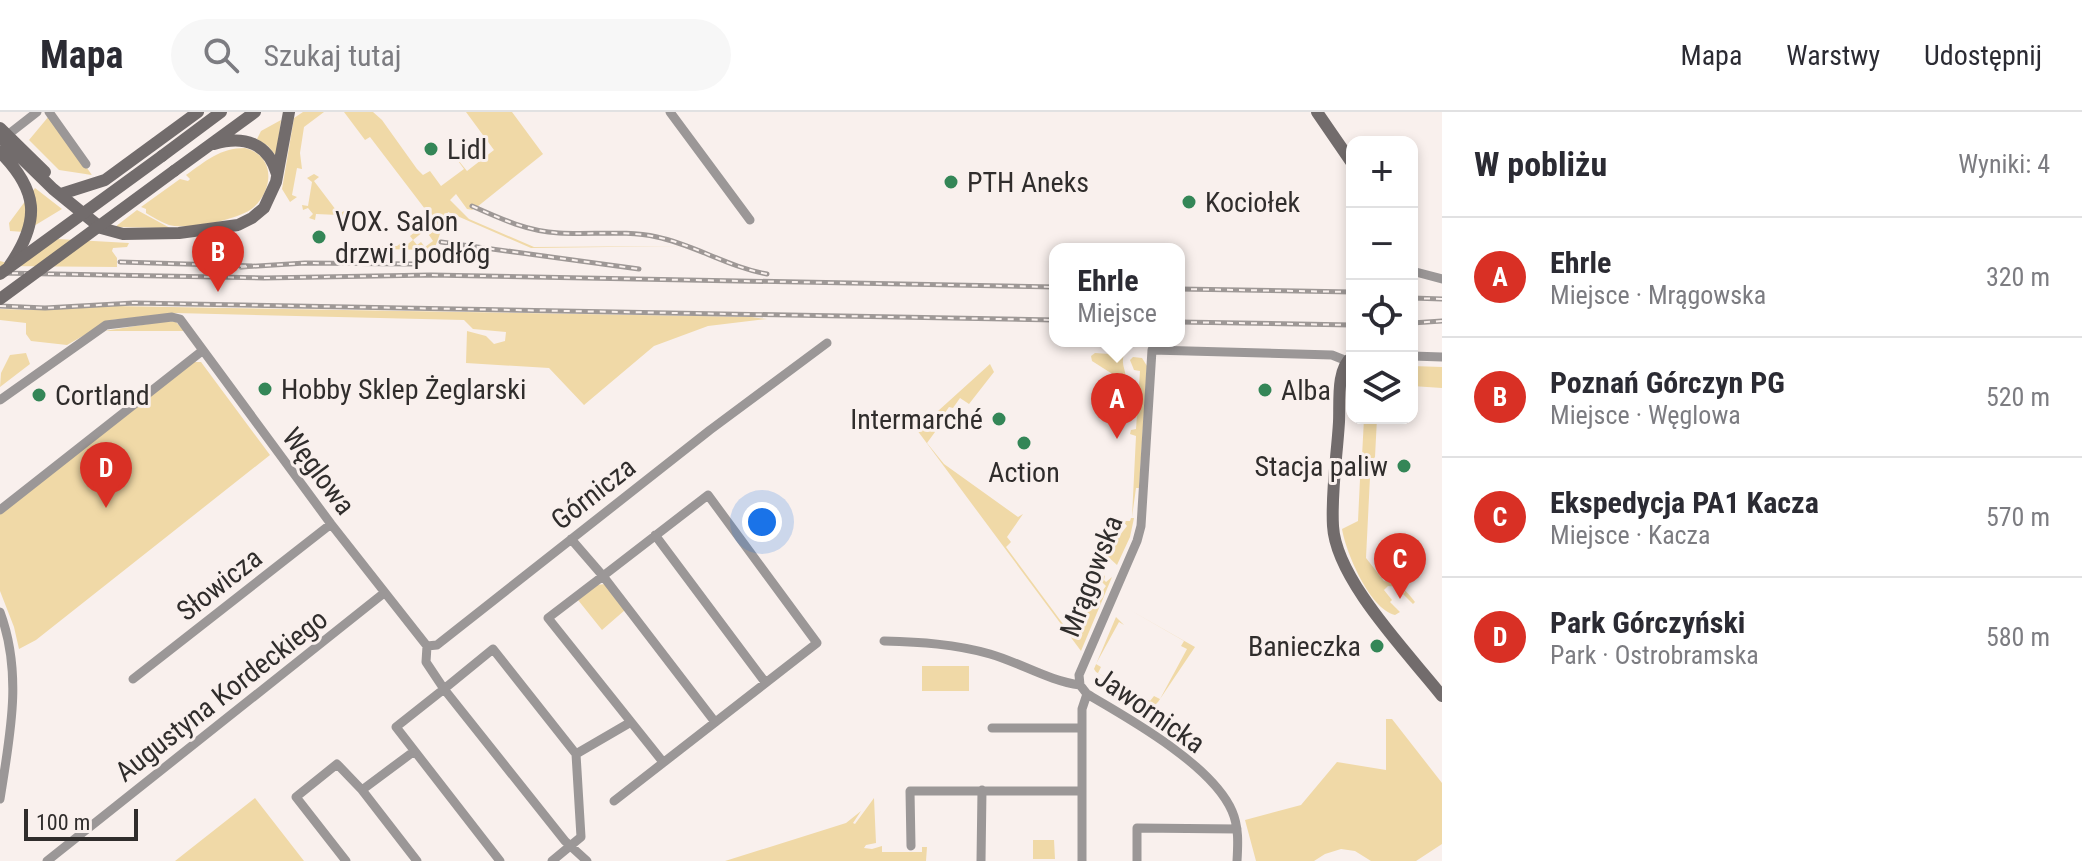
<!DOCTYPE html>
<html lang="pl">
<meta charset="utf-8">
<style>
body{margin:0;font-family:"Roboto Condensed",sans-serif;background:#f7f7f7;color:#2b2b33}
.controls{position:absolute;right:24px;top:24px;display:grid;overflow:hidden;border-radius:16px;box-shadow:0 4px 12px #0003}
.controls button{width:72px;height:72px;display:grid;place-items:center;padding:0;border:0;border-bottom:2px solid #e1e1e2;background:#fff;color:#2b2b33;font:40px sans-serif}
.scale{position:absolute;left:24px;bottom:20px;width:114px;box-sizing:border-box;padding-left:8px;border:4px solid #302d2c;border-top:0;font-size:22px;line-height:28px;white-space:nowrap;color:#302d2c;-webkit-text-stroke:6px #f9f0ed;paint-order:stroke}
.you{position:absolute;left:762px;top:410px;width:28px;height:28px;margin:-20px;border:6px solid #fff;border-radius:50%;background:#1a73e8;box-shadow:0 0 0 12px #1a73e833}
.badge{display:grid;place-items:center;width:52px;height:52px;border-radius:50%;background:#d93025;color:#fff;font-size:26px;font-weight:700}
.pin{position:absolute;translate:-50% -66px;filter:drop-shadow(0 2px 4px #0008)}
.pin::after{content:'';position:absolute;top:42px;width:28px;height:24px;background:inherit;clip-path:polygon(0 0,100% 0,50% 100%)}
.popup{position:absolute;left:1049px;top:131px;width:136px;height:104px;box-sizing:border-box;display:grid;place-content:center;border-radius:16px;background:#fff;filter:drop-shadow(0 2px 6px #0005);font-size:26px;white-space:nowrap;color:#7c7c81}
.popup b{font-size:30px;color:#2b2b33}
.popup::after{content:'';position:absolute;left:50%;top:100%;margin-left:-16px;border:16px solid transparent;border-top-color:#fff}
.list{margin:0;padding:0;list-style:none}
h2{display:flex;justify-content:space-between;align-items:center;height:104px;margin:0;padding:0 32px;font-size:34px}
h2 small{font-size:26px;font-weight:400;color:#7c7c81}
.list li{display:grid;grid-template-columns:52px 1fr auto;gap:24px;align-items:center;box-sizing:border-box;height:120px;padding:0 32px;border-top:2px solid #e1e1e2}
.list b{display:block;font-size:30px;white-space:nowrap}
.list p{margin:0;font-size:26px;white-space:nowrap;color:#7c7c81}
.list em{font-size:26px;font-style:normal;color:#7c7c81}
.icon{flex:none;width:44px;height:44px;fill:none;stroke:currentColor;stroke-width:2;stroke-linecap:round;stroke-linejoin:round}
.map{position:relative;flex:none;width:1442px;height:749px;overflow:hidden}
header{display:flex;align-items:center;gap:48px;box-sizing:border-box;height:112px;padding:0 40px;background:#fff;border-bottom:2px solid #e1e1e2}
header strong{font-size:38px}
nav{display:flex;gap:44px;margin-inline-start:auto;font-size:28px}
.search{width:560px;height:72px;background:#f7f7f7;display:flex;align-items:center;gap:20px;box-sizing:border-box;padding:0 28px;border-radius:44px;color:#7c7c81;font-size:30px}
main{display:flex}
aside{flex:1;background:#fff}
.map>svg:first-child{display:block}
.green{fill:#f0d9a7}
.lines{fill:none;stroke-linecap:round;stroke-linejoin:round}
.street{stroke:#9b9797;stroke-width:9}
.secondary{stroke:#726c6c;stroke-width:12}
.rail-casing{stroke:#9e9896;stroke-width:5}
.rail{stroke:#f9f0ed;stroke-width:2;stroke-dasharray:6;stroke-linecap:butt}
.secondary-bridge{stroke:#726c6c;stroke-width:12}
.poi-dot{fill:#348657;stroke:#f9f0ed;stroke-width:3}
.labels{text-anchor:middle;stroke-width:6;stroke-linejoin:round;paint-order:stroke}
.poi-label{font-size:28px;fill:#302d2c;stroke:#f9f0ed;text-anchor:start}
.street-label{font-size:28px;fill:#302d2c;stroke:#f9f0ed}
</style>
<header>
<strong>Mapa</strong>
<div class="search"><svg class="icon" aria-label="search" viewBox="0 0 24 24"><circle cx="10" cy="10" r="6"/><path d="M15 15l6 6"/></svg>Szukaj tutaj</div>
<nav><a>Mapa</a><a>Warstwy</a><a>Udostępnij</a></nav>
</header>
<main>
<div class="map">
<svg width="1442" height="749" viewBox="0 0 1442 749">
<rect width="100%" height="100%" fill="#f9f0ed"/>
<path class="green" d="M303,0h21l-20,15 -4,26 2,16 -5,-1 -5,27 5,2 -7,5 -8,-13 12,-71z
M344,0h29l9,8 35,49 6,6 7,-4 11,15 23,-17 -14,-19 17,21 27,-21 -28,-38h46l31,42 -66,53 -5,-2 1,5 -6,-1 -11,-15 -6,6 19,19 65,28 150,-1 -153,2 -83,-36 -14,38 -54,-1 2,-3h15l4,-3 3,4 9,-7 -3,-4 11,-9 3,4 -11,9 4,5 4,-3 4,5 8,-6 -4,-6 10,-8 -11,-19 -3,1 -55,-72 -5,3z
M49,4l43,59 -33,-5 -30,-30z
M281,8l-5,36 -8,-10 -11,-7 4,-8z
M245,36c30,8 29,40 9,59 -14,13 -68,23 -85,18 -8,-3 -16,-8 -23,-12v-4l-5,-2 39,-28 8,2 2,-2 -4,-4c20,-14 34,-27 59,-27z
M314,62l5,3 -5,4 25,33 5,-3 -2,9 -4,1v-6l-22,-1 -1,6 -6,-2 4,-4 -5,-6 -5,2 -1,-5 6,1 4,-24 -5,-4z
M35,76l27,21 -38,23 -14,-1 -1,-8z
M137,98l33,18 -55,-1z
M58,127l71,4 -2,4 -14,1 -1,3 5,7v9l-117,-1v-5l7,2z
M114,194l637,11 16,2 -59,7 -54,20 -70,59 -35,-37 -83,-5 1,-32 19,5 8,8 11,-3 1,-9 -33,-3 -9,-9 -289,-7 -64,7 -44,25 -36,-4 -5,-7v-11l-26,-3v-11l36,1z
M167,209l9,1 8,9h-80z
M26,241l4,11 -30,23 1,-14 9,-18z
M1095,241l29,2c-4,10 4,17 1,27l-33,-21 -1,-5z
M1133,245l9,1 5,8 -8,122h-3l-4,29 4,-81 -6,-2 1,-4 5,-1 4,-58 -6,-1 -4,-10z
M194,250h7l69,93 -234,185 -17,9 -5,-22 -14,-36v-77z
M990,252l4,8 -25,32 -9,-6 -7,10 -4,-1 -16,23 2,2 -8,11 17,21 74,53 5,-3 -16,23 4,5 -5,5 60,81 5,-3 5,3 30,-42 -5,-5 4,-6 -1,5 2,2 6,-5 -31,74 -164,-221z
M1412,254l30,1v21l-30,-2z
M1364,306h13l-2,39 -4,5 -14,2 -1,-5 6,-2z
M1363,364l7,1 -4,81 18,23c15,2 22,9 31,21l-2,2 -10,-10 2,-2 -3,-5 -14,-1 -4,4 8,10 -2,2 10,10 -5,3c-25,-6 -49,-62 -53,-86l16,-8 2,-42z
M1131,406h3l-4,19 -13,28 -12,-11 22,-28 -4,-5h7z
M606,472l19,26 -23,20 -24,-30 18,-15z
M1130,498l65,37 -37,55 -3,3 -59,-33 -2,-3 22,-52 8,8 -5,-3 -23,42 5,3 -3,6 52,28 4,-5 6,3 27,-50 -6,-3 3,-5z
M922,554h47v25h-47z
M1386,607h6l50,64v61l-26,17h-45l-16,-10 -14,-2 -16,5 -11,7h-58l-11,-41 56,-15 36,-43 49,8z
M255,686l49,63h-129z
M874,686l2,45 -10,2 -2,3 8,1 10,-3v6h40v-5h5l-1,14h-201l121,-38 15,-12 -8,12 2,1z
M1033,728h21l1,19h-22z"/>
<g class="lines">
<path class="street" d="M49,0l37,52
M670,0l80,108
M5,25l32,-25
M1412,159l30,8
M1412,244l30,1
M0,288l106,-75 66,-8 8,2 151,205 96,122
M0,398l202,-159
M655,423l110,147
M571,427l32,37 105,-81 109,148 -203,158
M0,500c23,62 10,123 0,187
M884,529c36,1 71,3 106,13 31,9 59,27 90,31l7,9c43,25 125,71 145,117 7,16 6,33 5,50
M427,534l10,-1 273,-215 117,-87
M427,534l-1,16 18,27 -48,38 104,134
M133,567l198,-155
M1080,573l-1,-10 58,-134 4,-15 11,-176 180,5 15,6
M992,616h90
M576,642l-83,-105 -49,40 121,152 22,20
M576,642l55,-32
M663,650l-115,-144 55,-42 112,146
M362,678l51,-38
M911,734l-1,-55h172
M47,749l337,-268
M346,749l-50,-64 41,-33 25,26 55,71
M552,749l29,-24 -5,-83
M981,749l1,-71
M1082,749v-152l5,-15
M1137,749v-33l100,1"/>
<path class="secondary" d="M1317,0l35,51
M0,16l45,44
M0,25l53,52 48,39 22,6 56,-1 59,-8 14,-7 12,-10 12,-26 13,-70
M214,32c30,-9 54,-1 63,30
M0,40c38,38 41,68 10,113
M162,44l59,-44
M174,59l81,-59
M61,82l44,-14 93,-68
M1352,245c-16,12 -12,46 -13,65 -2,34 -8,70 -6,104 3,54 76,128 109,170"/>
<g class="rail-casing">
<path id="rail" d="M472,94c29,13 55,25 87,27 33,2 66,-3 98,4 38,8 71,30 110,37
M441,130l198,27
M120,150l132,4
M241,155l64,-4 108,1
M0,161l264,5 167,-3 624,12
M1179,177l173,3
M1412,186l30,1
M0,194l45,2 89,-5 921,17
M1179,210l173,3
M1412,211l30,-2"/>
</g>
<use href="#rail" class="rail"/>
<path class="secondary-bridge" d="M0,162l162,-118
M0,187l174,-128"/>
</g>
<g class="poi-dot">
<circle cx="431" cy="37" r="8"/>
<circle cx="951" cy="70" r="8"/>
<circle cx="1189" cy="90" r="8"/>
<circle cx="319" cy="125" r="8"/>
<circle cx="265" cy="277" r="8"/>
<circle cx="1265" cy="278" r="8"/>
<circle cx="39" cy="283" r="8"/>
<circle cx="999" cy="307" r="8"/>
<circle cx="1024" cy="331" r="8"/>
<circle cx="1404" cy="354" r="8"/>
<circle cx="1377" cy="534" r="8"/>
</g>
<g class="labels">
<g class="poi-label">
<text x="447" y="47">Lidl</text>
<text x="967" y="80">PTH Aneks</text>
<text x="1205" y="100">Kociołek</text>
<text x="335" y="119">VOX. Salon<tspan x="335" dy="32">drzwi i podłóg</tspan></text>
<text x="281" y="287">Hobby Sklep Żeglarski</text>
<text x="1281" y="288">Alba</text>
<text x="55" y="293">Cortland</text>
<text x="983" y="317" text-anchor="end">Intermarché</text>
<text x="1388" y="364" text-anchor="end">Stacja paliw</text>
<text x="1024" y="370" text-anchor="middle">Action</text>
<text x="1361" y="544" text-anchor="end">Banieczka</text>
</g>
<g class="street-label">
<text transform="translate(319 359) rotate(53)" y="10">Węglowa</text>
<text transform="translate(593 381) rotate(-38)" y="10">Górnicza</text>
<text transform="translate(1091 464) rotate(-69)" y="10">Mrągowska</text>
<text transform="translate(219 472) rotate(-38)" y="10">Słowicza</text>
<text transform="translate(221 583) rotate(-38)" y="10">Augustyna Kordeckiego</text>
<text transform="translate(1150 598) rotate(35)" y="10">Jawornicka</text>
</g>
</g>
</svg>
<div class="controls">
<button>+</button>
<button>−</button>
<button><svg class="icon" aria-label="locate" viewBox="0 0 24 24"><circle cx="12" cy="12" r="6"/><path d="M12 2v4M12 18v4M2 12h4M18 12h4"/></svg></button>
<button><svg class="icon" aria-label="layers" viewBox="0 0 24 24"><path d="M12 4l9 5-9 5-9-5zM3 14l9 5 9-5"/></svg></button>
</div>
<div class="scale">100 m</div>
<div class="you"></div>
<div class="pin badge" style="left:1117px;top:327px">A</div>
<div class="popup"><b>Ehrle</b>Miejsce</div>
<div class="pin badge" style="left:218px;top:180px">B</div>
<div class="pin badge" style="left:1400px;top:487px">C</div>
<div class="pin badge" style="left:106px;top:396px">D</div>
</div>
<aside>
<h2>W pobliżu<small>Wyniki: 4</small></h2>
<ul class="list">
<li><span class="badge">A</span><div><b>Ehrle</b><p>Miejsce · Mrągowska</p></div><em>320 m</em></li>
<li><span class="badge">B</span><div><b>Poznań Górczyn PG</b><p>Miejsce · Węglowa</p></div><em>520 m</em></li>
<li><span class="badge">C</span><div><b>Ekspedycja PA1 Kacza</b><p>Miejsce · Kacza</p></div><em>570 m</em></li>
<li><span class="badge">D</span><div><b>Park Górczyński</b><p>Park · Ostrobramska</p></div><em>580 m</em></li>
</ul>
</aside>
</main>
